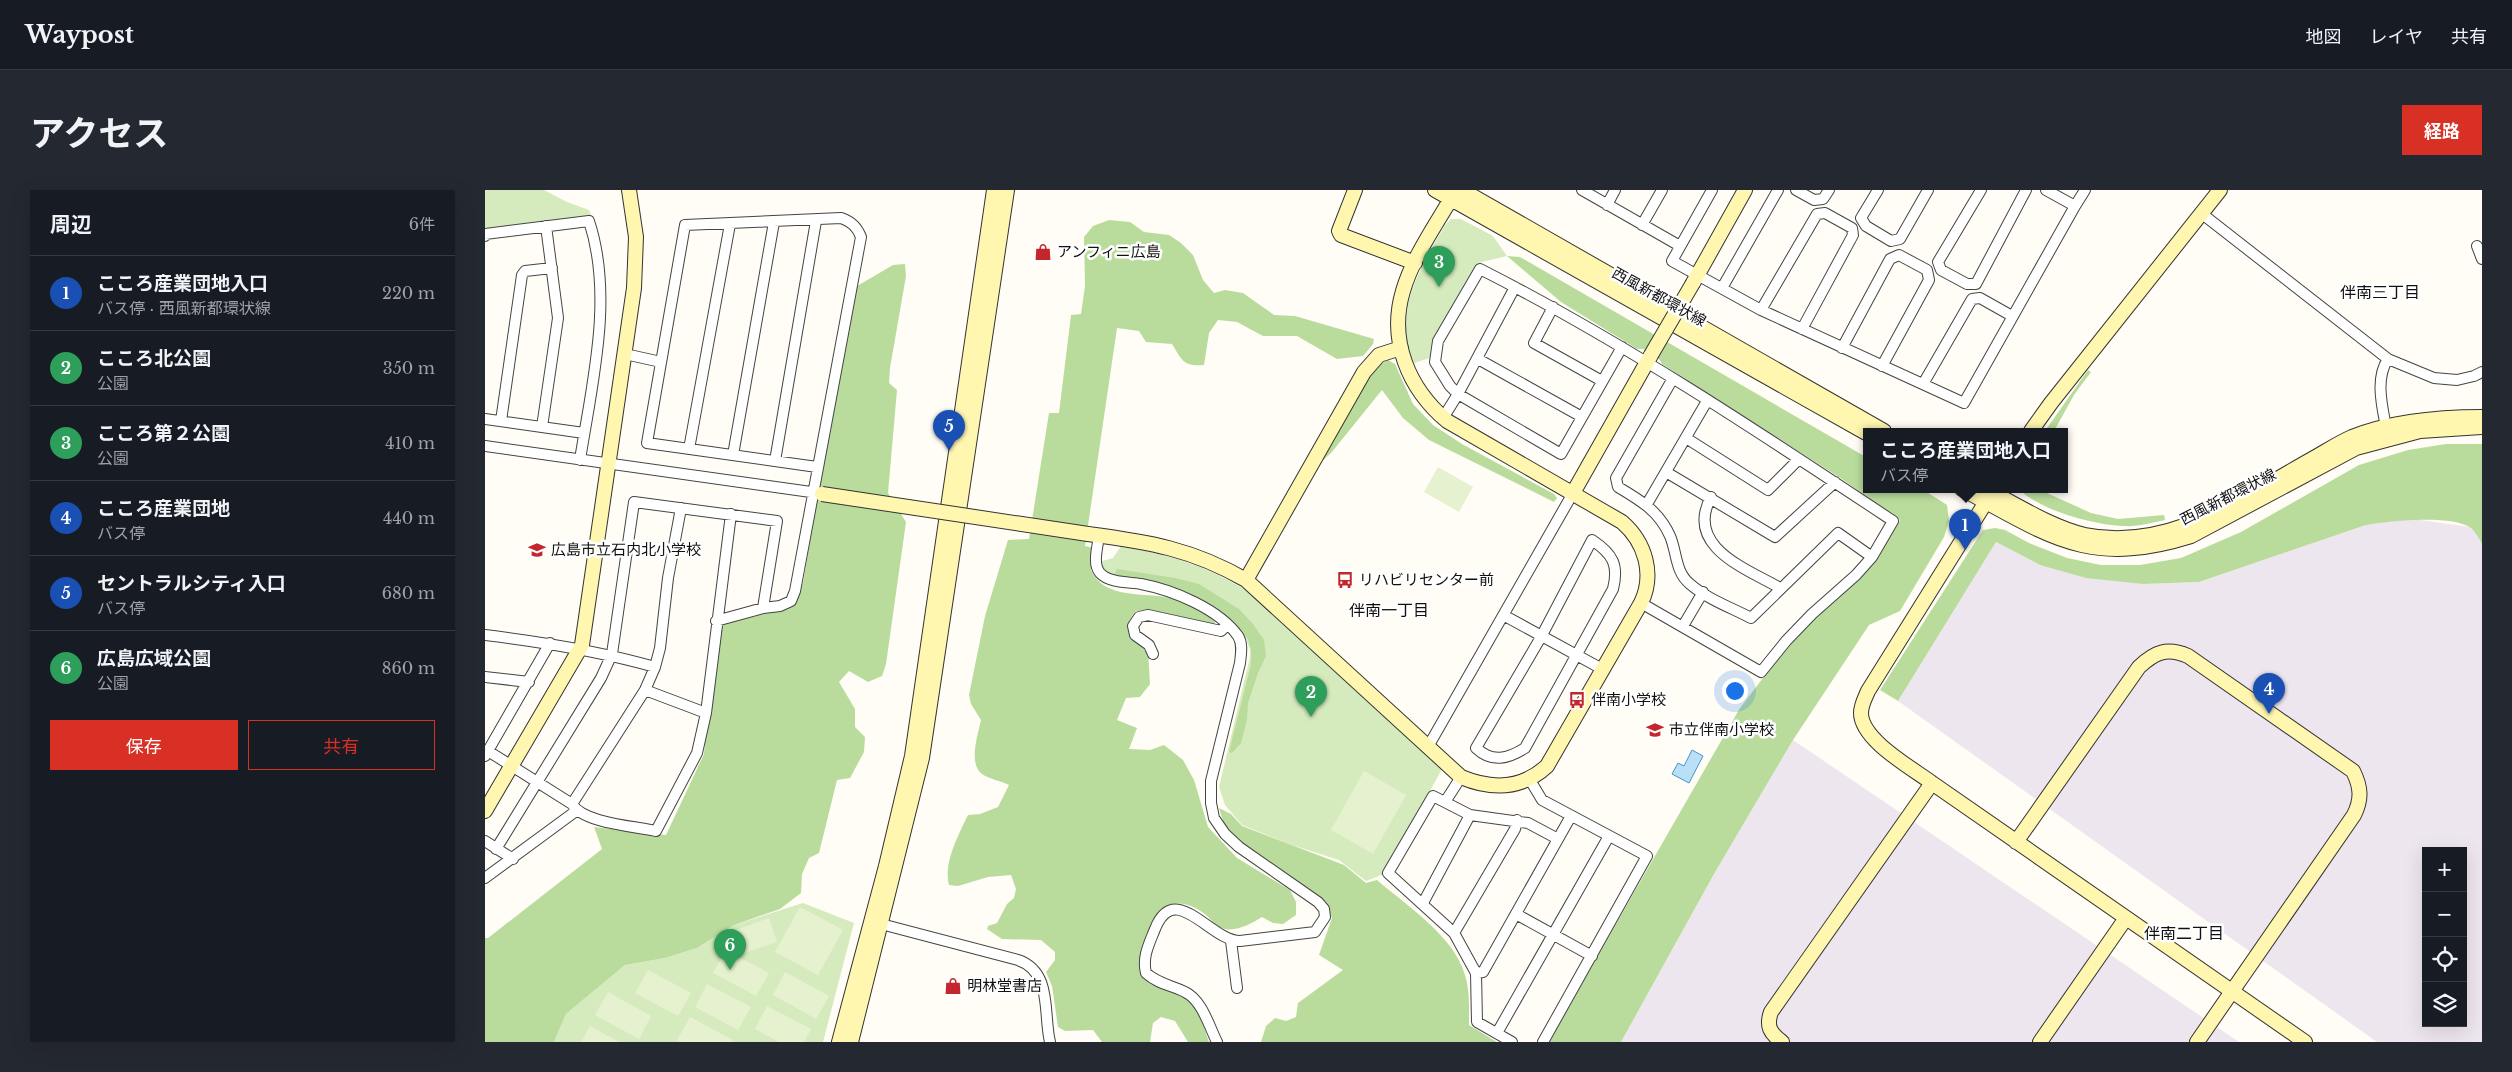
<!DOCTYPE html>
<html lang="ja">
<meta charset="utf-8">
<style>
body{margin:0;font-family:"Libre Baskerville","Noto Sans JP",serif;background:#242831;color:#f1f3f6}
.controls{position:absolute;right:15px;bottom:15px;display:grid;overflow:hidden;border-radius:0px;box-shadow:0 5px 20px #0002}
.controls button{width:45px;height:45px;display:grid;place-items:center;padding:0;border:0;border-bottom:1px solid #363941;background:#171b24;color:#f1f3f6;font:25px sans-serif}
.you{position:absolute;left:1249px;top:500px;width:18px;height:18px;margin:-12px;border:4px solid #fff;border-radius:50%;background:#1a73e8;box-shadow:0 0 0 8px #1a73e833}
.badge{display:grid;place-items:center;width:32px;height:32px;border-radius:50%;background:#d93025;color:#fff;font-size:16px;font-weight:700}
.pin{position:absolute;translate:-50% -41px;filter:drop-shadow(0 1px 2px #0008)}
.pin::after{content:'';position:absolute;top:26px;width:18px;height:15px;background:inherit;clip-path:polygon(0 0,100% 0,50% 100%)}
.popup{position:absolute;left:1378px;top:238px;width:205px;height:65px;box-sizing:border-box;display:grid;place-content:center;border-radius:0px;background:#171b24;filter:drop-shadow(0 1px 4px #0005);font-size:16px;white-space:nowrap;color:#9ea1a6}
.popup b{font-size:19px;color:#f1f3f6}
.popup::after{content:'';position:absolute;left:50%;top:100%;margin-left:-10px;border:10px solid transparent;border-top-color:#171b24}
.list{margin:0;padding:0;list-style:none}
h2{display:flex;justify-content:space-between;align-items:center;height:65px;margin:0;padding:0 20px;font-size:21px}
h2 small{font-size:16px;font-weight:400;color:#9ea1a6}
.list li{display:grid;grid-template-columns:32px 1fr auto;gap:15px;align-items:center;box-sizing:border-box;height:75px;padding:0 20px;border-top:1px solid #363941}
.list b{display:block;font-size:19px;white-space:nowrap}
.list p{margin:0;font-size:16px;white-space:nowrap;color:#9ea1a6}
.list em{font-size:16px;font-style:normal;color:#9ea1a6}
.actions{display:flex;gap:10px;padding:15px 20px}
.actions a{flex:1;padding:11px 0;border:1px solid #d93025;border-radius:0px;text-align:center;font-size:18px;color:#d93025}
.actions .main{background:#d93025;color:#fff}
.icon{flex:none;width:28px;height:28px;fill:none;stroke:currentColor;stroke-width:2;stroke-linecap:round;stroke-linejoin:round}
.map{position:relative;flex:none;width:1997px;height:852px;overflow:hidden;border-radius:0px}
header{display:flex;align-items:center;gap:30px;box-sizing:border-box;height:70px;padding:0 25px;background:#171b24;border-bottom:1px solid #363941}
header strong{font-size:24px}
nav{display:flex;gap:28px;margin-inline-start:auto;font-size:18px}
.intro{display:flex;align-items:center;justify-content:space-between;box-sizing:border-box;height:120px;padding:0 30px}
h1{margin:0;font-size:35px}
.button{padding:12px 22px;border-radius:0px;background:#d93025;color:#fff;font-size:18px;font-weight:700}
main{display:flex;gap:30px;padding:0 30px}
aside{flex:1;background:#171b24;border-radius:0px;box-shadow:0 5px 20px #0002}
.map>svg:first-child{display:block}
.industrial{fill:#eee6ef;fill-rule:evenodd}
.green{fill:#d5ebbd}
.forest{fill:#b9dc9c}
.pitch{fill:#e6f2cf}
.water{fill:#b9e0f7;stroke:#3f96cf}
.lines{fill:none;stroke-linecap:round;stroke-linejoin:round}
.street-casing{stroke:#444;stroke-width:12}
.secondary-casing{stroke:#333;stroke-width:16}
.street{stroke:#fff;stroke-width:10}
.secondary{stroke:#fff6b0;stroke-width:14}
.secondary-bridge-casing{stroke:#333;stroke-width:16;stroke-linecap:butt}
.secondary-bridge{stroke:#fff6b0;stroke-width:14}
.labels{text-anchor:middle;stroke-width:5;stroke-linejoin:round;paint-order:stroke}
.poi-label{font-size:15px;fill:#111;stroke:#fff;text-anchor:start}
.street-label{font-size:15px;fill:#111;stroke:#fff}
.neighbourhood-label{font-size:16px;fill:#111;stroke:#fff}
</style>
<header>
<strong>Waypost</strong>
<nav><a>地図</a><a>レイヤ</a><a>共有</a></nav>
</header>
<div class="intro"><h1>アクセス</h1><a class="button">経路</a></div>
<main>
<aside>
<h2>周辺<small>6件</small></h2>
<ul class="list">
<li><span class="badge" style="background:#1a4fb4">1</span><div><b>こころ産業団地入口</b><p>バス停 · 西風新都環状線</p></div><em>220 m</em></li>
<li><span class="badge" style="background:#2e9e5b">2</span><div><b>こころ北公園</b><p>公園</p></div><em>350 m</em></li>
<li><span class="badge" style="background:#2e9e5b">3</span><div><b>こころ第２公園</b><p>公園</p></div><em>410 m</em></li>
<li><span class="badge" style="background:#1a4fb4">4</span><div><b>こころ産業団地</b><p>バス停</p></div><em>440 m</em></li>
<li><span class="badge" style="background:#1a4fb4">5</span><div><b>セントラルシティ入口</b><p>バス停</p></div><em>680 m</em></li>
<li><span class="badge" style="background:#2e9e5b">6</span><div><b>広島広域公園</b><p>公園</p></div><em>860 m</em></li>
</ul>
<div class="actions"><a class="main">保存</a><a>共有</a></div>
</aside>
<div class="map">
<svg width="1997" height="852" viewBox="0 0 1997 852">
<rect width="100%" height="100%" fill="#fffdf5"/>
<path class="industrial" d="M1908,330h27l50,7 8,9 4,8v498h-105l-479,-341 98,-159 44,23 103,19 56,-2 167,-57zM1941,661h37v172h-37z
M1308,550l446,302h-618l93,-168z"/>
<path class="green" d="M0,0h59l23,12 22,8 3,7 -107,13z
M966,29h10l32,17 14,20 -29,7 -43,79 -2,15 -19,6c-5,-6 -6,-15 -7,-22 -6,-45 17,-79 38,-116z
M636,356c51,9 97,23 139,54l182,169 -58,105 -18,7 -27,-21 -47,-15 -50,-20 -17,-20 -6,-18 31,-130v-7l-5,-13 -44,-35 -97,-29 -5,-11 14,-4z
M318,713l51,20 -31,119h-269l12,-28 59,-49 40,-7 32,-10 37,-23z"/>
<path class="forest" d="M624,30l21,2 14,10 25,3 12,8 12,12 10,25 11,13 11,-3 18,3 31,22 21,1 79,23 -1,5 -10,12 -26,3 -40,-23h-34l-26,-14 -19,-2 -9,13 -5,32c-21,2 -22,-5 -32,-21l-26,-2 -7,-11 -22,-3 -32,218 9,2 -3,22c13,30 54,22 80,28 14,3 34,13 44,24l-1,3 -66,-15 -12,1c-16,18 -6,29 12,39l2,34 -10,13 -14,1 -9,22 20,8 -8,21 21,1 14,-5 19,15 11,20 14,47 29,31 53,32 6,12v13l-13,9 -10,-1 -11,-6c-11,7 -29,17 -43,10 -5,-2 -9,-9 -14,-13 -14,-11 -35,-17 -47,0 -13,19 -30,56 -3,71 10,6 23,6 32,13 12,9 17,30 22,44h-21l-13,-21 -14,-4 -8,6 -3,19h-48l-9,-12 -28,1 -7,-4 -6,-41 -6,-14 9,-12v-8l-14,-12 -39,-1 -15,-10 1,-3 9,-3 10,-19 7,-6 2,-9 -5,-14 -23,2 -30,9 -9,-1c-6,-22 10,-51 19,-70l12,-1 18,-7 11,-22c-8,-4 -20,-6 -27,-11 -14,-10 -4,-40 -1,-54l-10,-16 -2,-9 16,-79 23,-76 21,-1 20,-126h10l12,-98 10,-1 4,-28 -1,-49 9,-11z
M1022,66l13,1 346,200v32h56l25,16 2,16 -5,16 -44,74 -31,14 -76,115 -79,134 -93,168h-73l192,-334 36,-47 40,-44 37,-32 18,-19 29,-46 -58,-41 -180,-115c-4,-9 -15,-17 -25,-15l-76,-47z
M420,74l1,12 -16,92 -1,15 8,7 -9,103 18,29 -20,142 -4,12 -14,6 -19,-11 -10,11 16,27v18l10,10 -1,15 -14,26 -13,2 -18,73 -10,5 -7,16 -1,19 -21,16 -46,16 -37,23 -32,10 -40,7 -59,49 -12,28h-69v-104h3l114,-89 -8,-22 72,8 38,-81 11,-128 79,-25 9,-18 49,-294 41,-24z
M903,170l7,4 18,40 20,21 29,19 92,50 3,4 -3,4 -125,-62 -26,-22 -21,-28 -51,63 -10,9 53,-94z
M1603,180l3,2 -17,23 -20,36h-9z
M1961,254h36v100c-3,-6 -6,-11 -11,-16 -18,-14 -84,-7 -105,-3l-167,57 -56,2 -57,-6 -46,-13 -44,-23 -98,159 -18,-11 103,-160 12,-2 10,2 24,13 38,15 34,7h39l41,-7 60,-26 118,-67 49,-15z
M1534,299h19l53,24 27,6 46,-4 1,5c-14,3 -28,7 -42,6 -28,-1 -85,-16 -104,-37z
M632,379l58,9 24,6 40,25 14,15 11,16 2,16 -8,17 -10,30 -1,17 -6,23 -9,10 -3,-1 22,-88v-15l-3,-10 -24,-22 -84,-37 -26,-5z
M734,618l12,6 11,12 102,39 22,18 11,-3c30,26 77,56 88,95 5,16 4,34 4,50l28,17h-236l5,-16 9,-8 11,3 10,-4 2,-14 45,-33 -24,-15 13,-37 -6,-16 -91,-64 -10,-11z"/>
<path class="pitch" d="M953,277l35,20 -14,25 -35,-20z
M879,581l42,24 -33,59 -42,-24z
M315,717l43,23 -25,45 -43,-23z
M284,728l8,24 -33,11 -8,-23z
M241,760l43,23 -13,23 -43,-23z
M163,780l43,23 -13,23 -43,-23z
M300,782l44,24 -13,23 -43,-24z
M222,794l44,23 -13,23 -43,-23z
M123,802l43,24 -12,23 -44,-24z
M282,816l44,23 -7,13h-25l-24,-13z
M205,827l43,23 -1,2h-51l-4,-2z
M105,836l29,16h-38z"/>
<path class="water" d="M1207,560l11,6 -14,27 -17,-9 6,-11 6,3z"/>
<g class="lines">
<g class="street-casing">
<path id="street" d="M1097,0l98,56
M1227,0l-40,71 89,49 203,93 111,-197 -29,-16
M1311,0l18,10 9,-1 6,-9
M1393,0l-17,28 5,8 25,15 9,-2 28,-49
M1496,0l-43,72 3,8 26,14h9l50,-94
M1122,15l8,-15
M1590,16l10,-16
M1716,23l187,146 46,19 23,2 17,-4 8,-4
M1157,35l20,-35
M0,46v-2l104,-13c25,76 3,162 -9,239
M1992,56l5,13
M1237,98l56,-98
M1068,117l-19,36 68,38
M1276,120l56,-96 8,-1 27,15 1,7 -51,94
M1137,157l-61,107 -103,-60 -8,-8 -15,-24 3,-21 42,-72c144,73 279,163 413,252l-21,36 -16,18 -44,39 -26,27 -25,31 -120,-69
M1357,158l48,-89 9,-4 28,15 2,10 -47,86
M140,164l36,8
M993,169l104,58
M1187,190l-56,98 2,9c22,13 41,24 52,49 7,16 5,36 20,48 17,15 42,24 61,34l87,-85 34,24
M1438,194l49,-85 8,-1 32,18
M958,228l15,-24 57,-107
M0,229l99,14
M16,231l21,-146 3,-4 27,-3
M57,237l16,-109 -12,-92
M1901,237c-4,-21 -11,-49 2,-68
M1201,248l82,52 31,-31
M0,256l333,47
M204,259l41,-225
M248,265l41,-233
M290,271l41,-240
M1181,282l109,65 60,-55
M1226,307c-27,50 36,72 69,91
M1162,314l60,-103
M614,345c-1,11 -7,29 1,38 9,10 29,9 41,11 32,6 78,25 97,52 5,8 3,18 2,27l-29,118v22l3,15 11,16 14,13 79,55 6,7 1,8 -10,15 -75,9c-30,0 -65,-62 -85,-12 -6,15 -13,28 -9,44 12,11 25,12 39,19 17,8 24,34 32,50
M1107,350c21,14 27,25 21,49l-88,159c-17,11 -33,15 -49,0l65,-111z
M1020,426l99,54
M231,431l47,-13 17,-2 11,-5 4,-10 66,-354c-4,-10 -9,-15 -20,-19l-156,7 -38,218 170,24
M1198,436l20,-34
M0,445c58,7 114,16 170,32
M668,464l-4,-9 -14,-10 -2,-9 6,-9 9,-2 73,16 6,-6
M0,487l44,5
M160,500l61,23
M944,555l144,-252
M3,561l84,53c11,19 61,22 84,27l41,-78 9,-40 25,-199
M0,566l65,-113
M1045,590l12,20 105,56 -104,186
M960,612l16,-25
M87,614l73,-114 10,-23 5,-19 8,-70 13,-70
M0,651l28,18
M11,659l105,-171 11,-24 22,-152 143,19 -14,87
M0,688l91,-67
M938,713l47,-88
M1031,724l76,42
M396,734l137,36c35,12 25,54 32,82
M969,743l61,-104 2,-9
M746,751l6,47
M991,783l7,-1 88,-156
M1012,843l112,-197
M1027,852l-35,-20 -1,-49 -22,-40 -66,-60 45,-77 37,19 58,8 30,16"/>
</g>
<g class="secondary-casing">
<path id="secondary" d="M870,0l-16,41 2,4 74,28
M950,0l431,243
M977,0l422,241
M1208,93l52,-93
M1546,241l20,-28 169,-213
M1477,299c88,47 126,79 229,47l165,-88 64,-17 62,-4
M1501,299c29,15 67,39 99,46 85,17 157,-37 227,-76 13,-7 26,-16 40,-22 40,-16 87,-20 130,-20
M1509,299l-126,202c-3,7 -7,14 -7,22 0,27 51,55 71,70l373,259
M1088,303l78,-138
M603,344c61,8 104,15 158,46l215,197c31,13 61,12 86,-11l94,-163c14,-29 4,-61 -19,-81l-175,-101c-38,-32 -59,-80 -44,-130 10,-35 35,-69 53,-101
M761,390l118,-208 15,-17 22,-7
M0,621l97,-166 52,-357 2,-51 -7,-47
M1531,652l123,-175c16,-15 28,-20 49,-11l165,115c8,16 9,28 1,44l-157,227
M354,852l47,-176 26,-110 82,-566
M366,852l71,-284 85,-568
M1297,852c-12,-9 -16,-16 -11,-30l161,-229
M1555,852l86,-124"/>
</g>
<use href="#street" class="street"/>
<use href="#secondary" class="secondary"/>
<g class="secondary-bridge-casing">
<path id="secondary-bridge" d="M1166,165l42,-72
M337,304l266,40"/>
</g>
<use href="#secondary-bridge" class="secondary-bridge"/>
</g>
<defs>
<g id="shop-bare" transform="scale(1.35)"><path d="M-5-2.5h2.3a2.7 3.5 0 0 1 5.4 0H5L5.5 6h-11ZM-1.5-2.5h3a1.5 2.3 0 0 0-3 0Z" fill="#c4262e" stroke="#fff" stroke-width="2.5" paint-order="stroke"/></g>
<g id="school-bare" transform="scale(1.35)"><path d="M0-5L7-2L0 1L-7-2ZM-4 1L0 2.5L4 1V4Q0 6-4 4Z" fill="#c4262e" stroke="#fff" stroke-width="2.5" paint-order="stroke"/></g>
<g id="bus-bare" transform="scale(1.35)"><path d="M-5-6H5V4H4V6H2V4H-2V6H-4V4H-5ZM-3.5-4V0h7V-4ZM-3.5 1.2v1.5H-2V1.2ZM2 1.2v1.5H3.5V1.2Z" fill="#c4262e" stroke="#fff" stroke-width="2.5" paint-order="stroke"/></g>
</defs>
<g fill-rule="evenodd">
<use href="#shop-bare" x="558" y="62"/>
<use href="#school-bare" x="52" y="360"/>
<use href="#bus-bare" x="860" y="390"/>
<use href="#bus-bare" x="1092" y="510"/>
<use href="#school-bare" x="1170" y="540"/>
<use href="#shop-bare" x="468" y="796"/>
</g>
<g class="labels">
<g class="poi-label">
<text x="572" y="67">アンフィニ広島</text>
<text x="66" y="365">広島市立石内北小学校</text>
<text x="874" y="395">リハビリセンター前</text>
<text x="1106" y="515">伴南小学校</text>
<text x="1184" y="545">市立伴南小学校</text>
<text x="482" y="801">明林堂書店</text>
</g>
<g class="street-label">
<text transform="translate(1174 107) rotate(29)" y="5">西風新都環状線</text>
<text transform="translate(1743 307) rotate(-27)" y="5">西風新都環状線</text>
</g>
<g class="neighbourhood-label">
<text x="1895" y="108">伴南三丁目</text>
<text x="904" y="426">伴南一丁目</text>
<text x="1699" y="749">伴南二丁目</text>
</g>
</g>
</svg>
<div class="controls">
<button>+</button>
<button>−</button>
<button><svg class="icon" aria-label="locate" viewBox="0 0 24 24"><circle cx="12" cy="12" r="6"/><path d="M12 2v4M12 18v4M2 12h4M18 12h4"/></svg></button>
<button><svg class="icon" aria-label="layers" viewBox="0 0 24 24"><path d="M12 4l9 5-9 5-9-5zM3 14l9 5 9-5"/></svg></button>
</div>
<div class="you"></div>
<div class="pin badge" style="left:1480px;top:360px;background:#1a4fb4">1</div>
<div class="popup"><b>こころ産業団地入口</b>バス停</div>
<div class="pin badge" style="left:826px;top:527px;background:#2e9e5b">2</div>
<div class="pin badge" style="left:954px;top:97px;background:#2e9e5b">3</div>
<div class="pin badge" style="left:1784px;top:524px;background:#1a4fb4">4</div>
<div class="pin badge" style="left:464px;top:261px;background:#1a4fb4">5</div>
<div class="pin badge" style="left:245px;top:780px;background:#2e9e5b">6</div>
</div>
</main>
